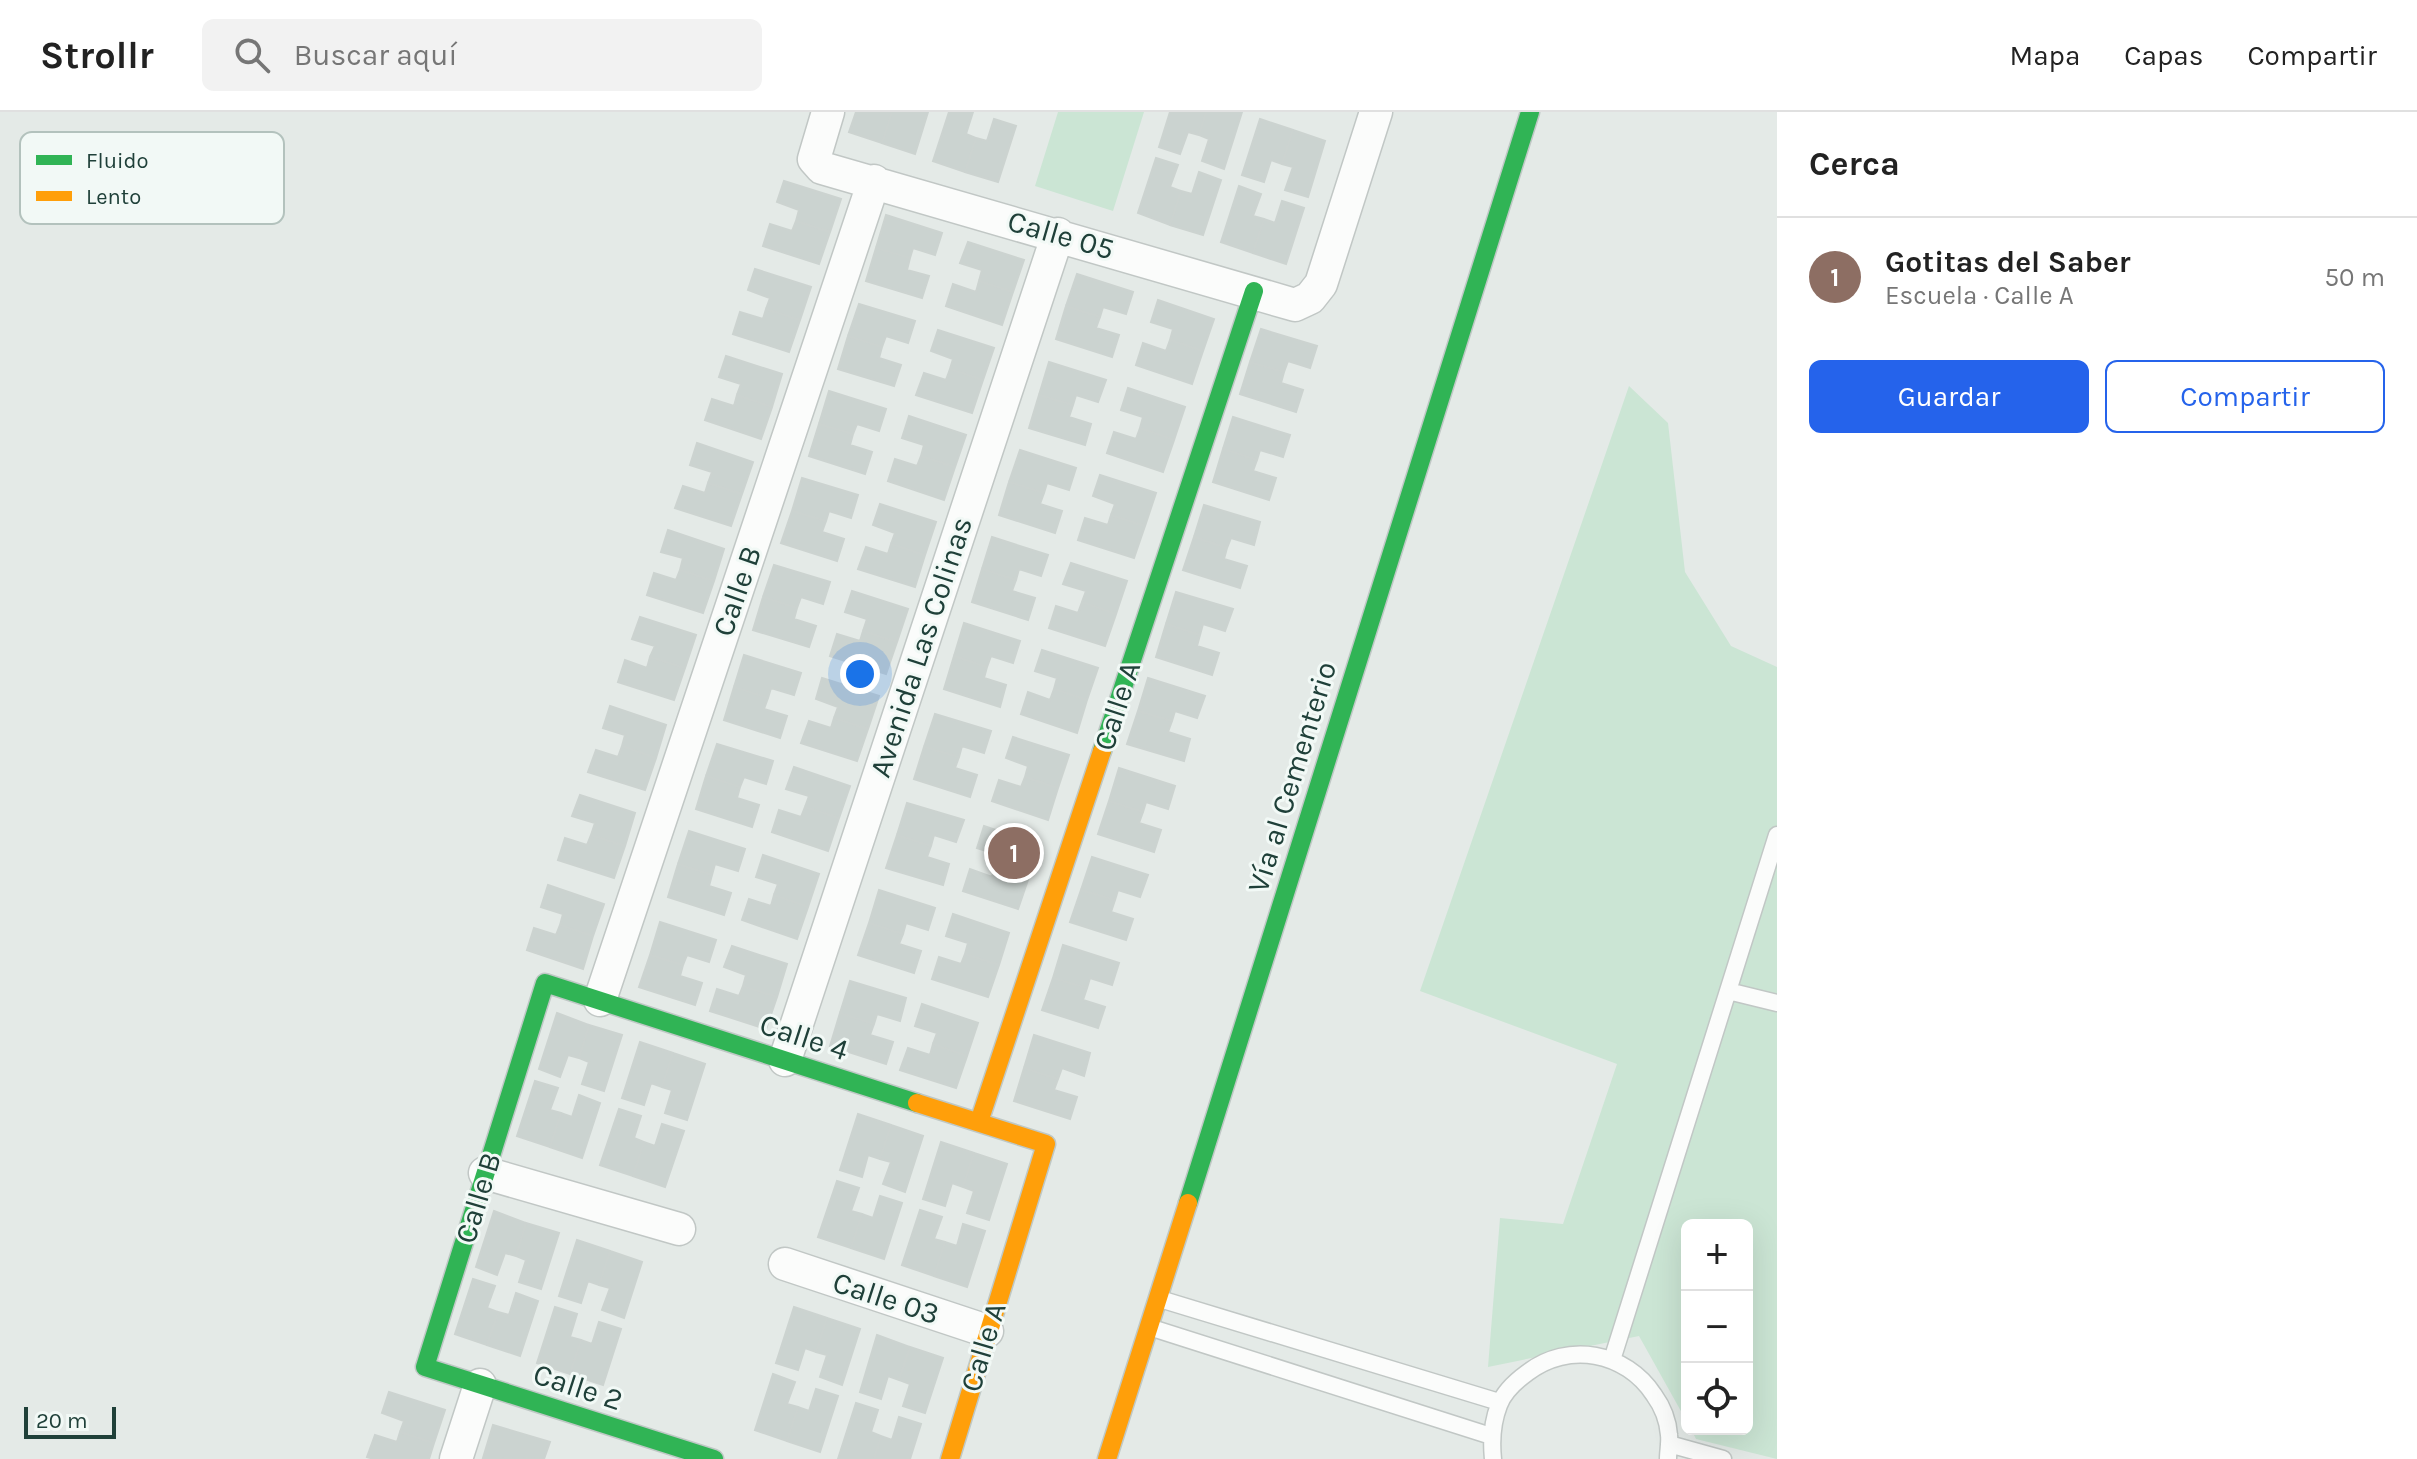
<!DOCTYPE html>
<html lang="es">
<meta charset="utf-8">
<style>
body{margin:0;font-family:Karla,sans-serif;background:#f2f2f2;color:#222}
.controls{position:absolute;right:24px;bottom:24px;display:grid;overflow:hidden;border-radius:12px;box-shadow:0 8px 32px #0002}
.controls button{width:72px;height:72px;display:grid;place-items:center;padding:0;border:0;border-bottom:2px solid #e0e0e0;background:#fff;color:#222;font:40px sans-serif}
.scale{position:absolute;left:24px;bottom:20px;width:92px;box-sizing:border-box;padding-left:8px;border:4px solid #1f4039;border-top:0;font-size:22px;line-height:28px;white-space:nowrap;color:#1f4039;-webkit-text-stroke:6px #f2f9f6;paint-order:stroke}
.you{position:absolute;left:860px;top:562px;width:28px;height:28px;margin:-20px;border:6px solid #fff;border-radius:50%;background:#1a73e8;box-shadow:0 0 0 12px #1a73e833}
.badge{display:grid;place-items:center;width:52px;height:52px;border-radius:50%;background:#2563eb;color:#fff;font-size:26px;font-weight:700}
.pin{position:absolute;translate:-50% -50%;border:4px solid #fff;box-shadow:0 2px 8px #0006}
.list{margin:0;padding:0;list-style:none}
h2{display:flex;justify-content:space-between;align-items:center;height:104px;margin:0;padding:0 32px;font-size:34px}
h2 small{font-size:26px;font-weight:400;color:#767676}
.list li{display:grid;grid-template-columns:52px 1fr auto;gap:24px;align-items:center;box-sizing:border-box;height:120px;padding:0 32px;border-top:2px solid #e0e0e0}
.list b{display:block;font-size:30px;white-space:nowrap}
.list p{margin:0;font-size:26px;white-space:nowrap;color:#767676}
.list em{font-size:26px;font-style:normal;color:#767676}
.actions{display:flex;gap:16px;padding:24px 32px}
.actions a{flex:1;padding:18px 0;border:2px solid #2563eb;border-radius:12px;text-align:center;font-size:28px;color:#2563eb}
.actions .main{background:#2563eb;color:#fff}
.icon{flex:none;width:44px;height:44px;fill:none;stroke:currentColor;stroke-width:2;stroke-linecap:round;stroke-linejoin:round}
.map{position:relative;flex:none;width:1777px;height:1347px;overflow:hidden}
header{display:flex;align-items:center;gap:48px;box-sizing:border-box;height:112px;padding:0 40px;background:#fff;border-bottom:2px solid #e0e0e0}
header strong{font-size:38px}
nav{display:flex;gap:44px;margin-inline-start:auto;font-size:28px}
.search{width:560px;height:72px;background:#f2f2f2;display:flex;align-items:center;gap:20px;box-sizing:border-box;padding:0 28px;border-radius:12px;color:#767676;font-size:30px}
main{display:flex}
aside{flex:1;background:#fff}
.map>svg:first-child{display:block}
.green{fill:#cbe5d4}
.building{fill:#cbd3d0;stroke:#ccd3d0;stroke-width:2}
.lines{fill:none;stroke-linecap:round;stroke-linejoin:round}
.lane-casing{stroke:#c1c7c5;stroke-width:19}
.street-casing{stroke:#c1c7c5;stroke-width:35}
.fast-casing{stroke:#bfc8c5;stroke-width:21}
.slow-casing{stroke:#bfc8c5;stroke-width:21}
.lane{stroke:#fbfcfb;stroke-width:16}
.street{stroke:#fbfcfb;stroke-width:32}
.fast{stroke:#30b455;stroke-width:18}
.slow{stroke:#ff9f0a;stroke-width:18}
.labels{text-anchor:middle;stroke-width:6;stroke-linejoin:round;paint-order:stroke}
.street-label{font-size:30px;fill:#1f4039;stroke:#f2f9f6}
.key{fill:#f2f9f6;stroke:#b3c2bd;stroke-width:2}
.key-label{font-size:22px;fill:#1f4039}
</style>
<header>
<strong>Strollr</strong>
<div class="search"><svg class="icon" aria-label="search" viewBox="0 0 24 24"><circle cx="10" cy="10" r="6"/><path d="M15 15l6 6"/></svg>Buscar aquí</div>
<nav><a>Mapa</a><a>Capas</a><a>Compartir</a></nav>
</header>
<main>
<div class="map">
<svg width="1777" height="1347" viewBox="0 0 1777 1347">
<rect width="100%" height="100%" fill="#e4eae7"/>
<path class="green" d="M1058,0h86l-31,99 -78,-25z
M1629,274l39,37 17,149 46,74 46,21v792l-81,-20 -5,-10h56v-204h-60v197l-48,-86 -151,31 12,-149 63,6 54,-160 -197,-73z"/>
<path class="building" d="M856,0h36l-10,31 -33,-11z
M892,0h36l-13,42 -33,-11z
M949,0h24l-7,22 10,4 -11,34 -32,-11z
M1170,0h36l-7,23 -11,-3 -8,22 -21,-7z
M1206,0h36l-18,57 -22,-8 7,-22 -10,-4z
M994,7l22,7 -18,56 -33,-10 11,-34 11,3z
M1260,7l33,11 -11,34 -11,-4 -7,22 -22,-7z
M1293,18l32,11 -17,56 -23,-7 8,-23 -11,-3z
M1156,46l22,7 -8,22 11,4 -11,34 -32,-12z
M1199,60l22,8 -18,55 -33,-10 11,-34 11,3z
M784,69l57,18 -11,33 -34,-11 3,-11 -22,-8z
M1239,74l22,8 -8,22 11,3 -11,34 -32,-11z
M1282,89l22,7 -18,56 -33,-11 11,-34 11,4z
M886,103l56,18 -7,22 -22,-7 -3,10 -34,-10z
M796,109l34,11 -11,32 -56,-18 7,-22 22,7z
M968,130l56,18 -11,32 -34,-11 3,-11 -22,-7z
M876,136l34,10 -3,12 22,6 -7,22 -56,-17z
M755,157l56,18 -11,33 -34,-11 4,-11 -22,-8z
M1077,162l56,18 -7,22 -23,-7 -3,10 -34,-11z
M979,169l34,11 -11,33 -56,-19 7,-22 23,8z
M1158,188l56,19 -11,32 -33,-11 3,-11 -22,-7z
M859,192l56,17 -7,22 -22,-7 -4,11 -34,-11z
M1066,194l34,11 -4,11 23,7 -7,22 -56,-18z
M766,197l34,11 -11,32 -56,-18 7,-22 23,7z
M1261,217l56,17 -7,22 -22,-7 -4,11 -34,-10z
M938,218l56,18 -11,32 -33,-11 3,-10 -22,-8z
M848,224l34,11 -3,11 22,7 -7,21 -56,-17z
M1170,228l33,11 -11,33 -56,-19 7,-22 23,8z
M726,244l56,18 -10,33 -35,-12 4,-11 -22,-7z
M1049,250l57,18 -8,22 -22,-7 -3,10 -34,-10z
M1250,250l34,10 -3,11 22,7 -7,22 -56,-18z
M950,257l33,11 -11,33 -56,-18 8,-22 22,7z
M1128,276l57,19 -11,33 -34,-12 3,-11 -22,-7z
M829,279l57,18 -7,22 -22,-7 -4,10 -34,-10z
M737,283l35,12 -11,32 -56,-19 7,-21 22,7z
M1039,283l34,10 -4,12 22,7 -6,21 -56,-17z
M909,304l57,19 -11,32 -34,-11 3,-11 -22,-7z
M1233,305l57,18 -7,22 -23,-7 -3,10 -34,-11z
M819,312l34,10 -3,11 22,7 -7,22 -56,-18z
M1140,316l34,12 -11,32 -56,-19 7,-21 22,7z
M697,331l56,19 -11,32 -34,-11 4,-11 -22,-7z
M1223,337l34,11 -4,11 23,7 -7,22 -56,-18z
M1020,338l56,18 -7,22 -22,-7 -3,10 -35,-11z
M921,344l34,11 -11,33 -56,-19 7,-22 22,7z
M1100,363l56,18 -11,33 -34,-11 4,-11 -22,-8z
M802,366l56,17 -7,23 -22,-7 -3,10 -34,-10z
M1009,370l35,11 -4,11 22,7 -7,22 -56,-18z
M708,371l34,11 -11,32 -56,-18 8,-22 22,7z
M880,392l56,18 -11,33 -34,-11 4,-11 -22,-8z
M1204,393l56,17 -6,23 -23,-7 -4,10 -33,-11z
M792,399l34,10 -4,11 22,7 -7,22 -56,-18z
M1111,403l34,11 -11,32 -56,-18 7,-22 23,7z
M668,418l56,19 -10,32 -34,-11 3,-12 -22,-6z
M992,425l56,18 -7,21 -22,-7 -3,11 -34,-11z
M1194,425l33,11 -3,11 23,7 -7,22 -57,-18z
M891,432l34,11 -10,32 -57,-18 8,-22 22,7z
M1071,451l56,18 -11,33 -34,-12 4,-11 -23,-7z
M774,453l56,17 -7,22 -22,-7 -4,11 -34,-11z
M982,457l34,11 -4,11 23,7 -7,22 -56,-18z
M680,458l34,11 -11,32 -56,-18 7,-22 22,7z
M852,479l56,18 -11,33 -34,-11 4,-12 -22,-7z
M1176,480l57,17 -8,22 -22,-7 -3,11 -34,-11z
M763,485l34,11 -3,11 22,7 -7,21 -56,-17z
M1082,490l34,12 -11,32 -56,-18 7,-22 22,7z
M640,505l56,18 -11,33 -35,-11 5,-11 -23,-7z
M964,511l56,18 -7,22 -22,-7 -4,11 -33,-11z
M1166,512l34,11 -3,11 22,7 -7,22 -56,-18z
M863,519l34,11 -11,32 -56,-18 7,-22 23,7z
M1042,538l56,18 -11,32 -33,-11 3,-11 -22,-7z
M744,543l57,18 -7,22 -23,-7 -3,10 -34,-11z
M954,544l33,11 -3,11 22,7 -6,22 -56,-18z
M650,545l35,11 -11,32 -56,-18 7,-22 22,8z
M822,566l57,18 -11,33 -34,-11 4,-11 -22,-8z
M1148,566l57,18 -8,22 -22,-7 -3,10 -34,-10z
M734,575l34,11 -4,11 23,7 -7,22 -56,-18z
M1054,577l33,11 -10,33 -56,-19 7,-22 22,8z
M610,594l56,19 -10,33 -34,-12 3,-11 -22,-7z
M1138,599l34,10 -4,11 22,7 -6,22 -57,-17z
M935,602l56,17 -7,22 -22,-7 -3,11 -35,-10z
M834,606l34,11 -11,32 -56,-18 8,-22 22,7z
M1013,625l56,18 -11,33 -33,-11 3,-11 -22,-8z
M717,632l56,17 -7,23 -22,-7 -4,10 -34,-11z
M622,634l34,12 -11,32 -57,-18 8,-22 22,7z
M924,635l35,10 -4,11 22,7 -7,22 -56,-18z
M794,655l56,19 -11,32 -34,-11 4,-11 -23,-7z
M1119,656l56,18 -7,23 -22,-7 -3,10 -34,-11z
M706,664l34,11 -3,11 22,7 -7,22 -56,-18z
M1025,665l33,11 -10,32 -56,-19 7,-21 22,7z
M580,683l55,18 -10,33 -34,-11 4,-12 -23,-7z
M1109,689l34,11 -4,11 22,7 -7,22 -56,-18z
M907,691l57,17 -8,22 -22,-7 -3,11 -34,-11z
M805,695l34,11 -11,33 -56,-19 7,-22 22,7z
M984,714l56,19 -11,32 -34,-11 4,-11 -22,-7z
M689,719l56,18 -7,22 -23,-7 -3,11 -34,-11z
M591,723l34,11 -11,32 -56,-18 7,-22 22,7z
M897,723l34,11 -4,11 22,7 -6,21 -57,-17z
M763,743l56,19 -11,33 -34,-12 4,-11 -22,-7z
M1092,745l56,18 -8,22 -22,-7 -3,10 -34,-10z
M678,752l34,11 -3,11 22,7 -7,22 -56,-18z
M995,754l34,11 -11,32 -55,-18 7,-22 22,8z
M548,773l56,19 -11,32 -33,-11 3,-11 -22,-7z
M879,778l56,18 -7,22 -22,-7 -3,11 -34,-11z
M1081,778l34,10 -4,12 22,7 -7,21 -56,-18z
M774,783l34,12 -11,32 -55,-19 7,-21 22,7z
M953,802l56,19 -10,32 -34,-11 3,-11 -22,-7z
M660,810l56,18 -7,22 -22,-7 -4,10 -33,-10z
M869,811l34,11 -4,10 22,7 -7,22 -56,-18z
M560,813l33,11 -10,33 -56,-19 7,-22 22,7z
M1063,833l56,18 -7,22 -22,-7 -3,10 -34,-10z
M732,834l55,18 -10,33 -34,-11 3,-11 -22,-8z
M965,842l34,11 -11,32 -56,-18 7,-22 22,7z
M650,843l33,10 -3,11 22,7 -7,22 -56,-18z
M1053,866l34,10 -4,12 22,7 -7,21 -56,-18z
M850,869l56,17 -6,23 -23,-7 -3,10 -34,-11z
M743,874l34,11 -11,32 -56,-18 7,-22 22,7z
M922,892l56,19 -11,33 -34,-12 4,-11 -22,-7z
M557,901l32,12 -10,33 -11,-3 -8,22 -21,-8z
M840,901l34,11 -4,11 23,7 -7,22 -56,-18z
M589,913l33,10 -18,56 -22,-7 7,-22 -10,-4z
M1034,923l56,18 -6,23 -22,-8 -4,11 -34,-11z
M640,930l33,11 -11,34 -11,-4 -7,22 -22,-7z
M933,932l34,12 -11,32 -56,-18 8,-22 22,7z
M673,941l32,11 -18,56 -22,-7 7,-23 -10,-3z
M1024,956l34,11 -4,11 23,7 -7,22 -56,-18z
M535,969l23,7 -8,22 11,3 -11,34 -33,-11z
M579,983l21,8 -18,55 -32,-11 11,-34 11,4z
M619,997l22,7 -7,22 10,4 -11,34 -33,-11z
M858,1002l33,11 -11,34 -12,-4 -6,22 -22,-7z
M662,1012l22,7 -19,56 -32,-11 11,-34 11,4z
M891,1013l32,11 -18,56 -22,-8 8,-22 -11,-3z
M941,1030l33,11 -11,34 -11,-4 -7,23 -22,-7z
M974,1041l33,11 -18,56 -22,-7 7,-22 -11,-4z
M837,1069l22,7 -8,23 11,3 -11,34 -33,-11z
M880,1084l22,7 -18,56 -33,-11 11,-34 11,4z
M920,1098l22,7 -8,22 11,3 -11,34 -32,-11z
M494,1099l32,12 -10,33 -11,-3 -8,22 -21,-8z
M526,1111l33,10 -18,56 -22,-7 7,-22 -10,-4z
M963,1112l22,7 -18,56 -33,-11 11,-34 12,4z
M577,1128l33,11 -11,34 -11,-4 -7,22 -22,-7z
M610,1139l32,11 -18,56 -22,-8 8,-22 -11,-3z
M473,1167l22,7 -8,22 11,4 -11,33 -32,-11z
M516,1181l22,8 -18,55 -33,-11 11,-33 11,3z
M555,1195l22,7 -7,23 11,3 -11,34 -33,-11z
M794,1195l33,11 -11,34 -11,-4 -7,22 -22,-7z
M827,1206l33,11 -18,56 -22,-8 7,-22 -11,-3z
M599,1210l22,7 -18,56 -33,-11 11,-34 11,4z
M877,1223l33,12 -11,33 -11,-4 -7,23 -21,-7z
M910,1235l33,11 -18,55 -22,-7 7,-22 -11,-4z
M773,1262l22,8 -8,22 11,3 -11,34 -32,-11z
M816,1277l22,7 -18,56 -33,-11 11,-34 11,4z
M389,1280l56,18 -11,33 -34,-11 4,-11 -22,-8z
M856,1291l22,7 -7,22 10,4 -7,23h-36z
M899,1305l22,7 -11,35h-36l7,-23 11,4z
M493,1313l57,17 -6,17 -61,-1z
M400,1320l34,11 -5,16h-55l-7,-2 8,-22 22,7z"/>
<g class="lines">
<g class="lane-casing">
<path id="lane" d="M1728,879l49,12
M1160,1187l339,103
M1149,1215l342,109
M1612,1248l165,-525
M1669,1332l54,15
M1493,1347c-2,-19 -1,-36 6,-54 5,-13 17,-24 28,-32 41,-32 99,-21 127,22 8,11 14,26 15,40 1,7 -1,16 -1,24"/>
</g>
<g class="street-casing">
<path id="street" d="M828,0l-14,47 8,9 473,137 15,-7 11,-14 55,-172
M600,888l274,-819
M785,948l273,-826
M485,1061l194,56
M785,1152l202,67
M456,1347l24,-74"/>
</g>
<g class="fast-casing">
<path id="fast" d="M1102,639l152,-460
M1188,1091l342,-1091
M714,1347l-289,-92 120,-384 372,120"/>
</g>
<g class="slow-casing">
<path id="slow" d="M917,991l129,41 -96,315
M979,1010l123,-371
M1107,1347l81,-256"/>
</g>
<use href="#lane" class="lane"/>
<use href="#street" class="street"/>
<use href="#fast" class="fast"/>
<use href="#slow" class="slow"/>
</g>
<g class="labels">
<g class="street-label">
<text transform="translate(1061 123) rotate(16)" y="10">Calle 05</text>
<text transform="translate(737 479) rotate(-71)" y="10">Calle B</text>
<text transform="translate(921 535) rotate(-72)" y="10">Avenida Las Colinas</text>
<text transform="translate(1117 594) rotate(-72)" y="10">Calle A</text>
<text transform="translate(1292 665) rotate(-73)" y="10">Vía al Cementerio</text>
<text transform="translate(804 925) rotate(18)" y="10">Calle 4</text>
<text transform="translate(478 1086) rotate(-73)" y="10">Calle B</text>
<text transform="translate(886 1186) rotate(18)" y="10">Calle 03</text>
<text transform="translate(983 1235) rotate(-73)" y="10">Calle A</text>
<text transform="translate(578 1275) rotate(18)" y="10">Calle 2</text>
</g>
</g>
<rect x="20" y="20" width="264" height="92" rx="12" class="key"/>
<rect x="36" y="43" width="36" height="10" fill="#30b455"/>
<rect x="36" y="79" width="36" height="10" fill="#ff9f0a"/>
<g class="key-label">
<text x="86" y="56">Fluido</text>
<text x="86" y="92">Lento</text>
</g>
</svg>
<div class="controls">
<button>+</button>
<button>−</button>
<button><svg class="icon" aria-label="locate" viewBox="0 0 24 24"><circle cx="12" cy="12" r="6"/><path d="M12 2v4M12 18v4M2 12h4M18 12h4"/></svg></button>
</div>
<div class="scale">20 m</div>
<div class="you"></div>
<div class="pin badge" style="left:1014px;top:741px;background:#8d6e63">1</div>
</div>
<aside>
<h2>Cerca<small></small></h2>
<ul class="list">
<li><span class="badge" style="background:#8d6e63">1</span><div><b>Gotitas del Saber</b><p>Escuela · Calle A</p></div><em>50 m</em></li>
</ul>
<div class="actions"><a class="main">Guardar</a><a>Compartir</a></div>
</aside>
</main>
